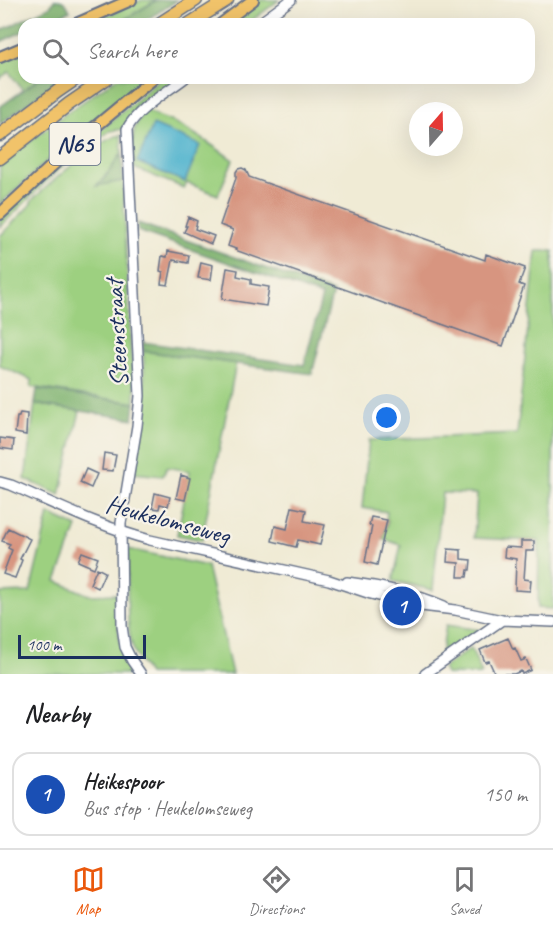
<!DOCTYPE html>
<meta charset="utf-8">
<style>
body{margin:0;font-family:Caveat,sans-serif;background:#f2f2f2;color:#202124}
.compass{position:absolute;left:409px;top:102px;width:54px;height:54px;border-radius:50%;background:#fff;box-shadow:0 6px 24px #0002;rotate:20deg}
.scale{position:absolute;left:18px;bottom:15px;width:128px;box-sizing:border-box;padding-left:6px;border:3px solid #1b2f5e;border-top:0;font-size:16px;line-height:21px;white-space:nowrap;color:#1b2f5e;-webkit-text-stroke:4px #f7f3e8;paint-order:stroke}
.you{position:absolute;left:387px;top:418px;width:21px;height:21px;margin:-15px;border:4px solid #fff;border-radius:50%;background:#1a73e8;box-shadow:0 0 0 9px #1a73e833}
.badge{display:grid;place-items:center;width:39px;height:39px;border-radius:50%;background:#ea580c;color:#fff;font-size:20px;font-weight:700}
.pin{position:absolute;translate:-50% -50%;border:3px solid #fff;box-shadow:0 2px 6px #0006}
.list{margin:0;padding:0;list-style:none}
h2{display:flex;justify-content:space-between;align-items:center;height:78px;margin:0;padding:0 24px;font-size:26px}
h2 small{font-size:20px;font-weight:400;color:#757577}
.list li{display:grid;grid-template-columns:39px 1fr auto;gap:18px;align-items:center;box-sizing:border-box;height:84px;margin:0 12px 12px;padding:0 12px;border:2px solid #e0e0e0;border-radius:18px}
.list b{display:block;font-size:22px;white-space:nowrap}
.list p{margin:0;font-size:20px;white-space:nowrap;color:#757577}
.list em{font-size:20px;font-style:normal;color:#757577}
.icon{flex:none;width:33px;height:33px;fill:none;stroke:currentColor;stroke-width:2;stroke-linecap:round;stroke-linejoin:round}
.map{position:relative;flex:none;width:553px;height:674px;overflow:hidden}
.search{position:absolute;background:#fff;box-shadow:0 6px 24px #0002;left:18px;right:18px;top:18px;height:66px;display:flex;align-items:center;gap:15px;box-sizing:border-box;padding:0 21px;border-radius:18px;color:#757577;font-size:22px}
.sheet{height:174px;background:#fff}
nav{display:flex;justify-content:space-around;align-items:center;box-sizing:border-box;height:84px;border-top:2px solid #e0e0e0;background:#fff;font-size:16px;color:#757577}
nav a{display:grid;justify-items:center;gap:3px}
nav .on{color:#ea580c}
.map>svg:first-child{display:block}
.green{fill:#9dd080;stroke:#5c806f;stroke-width:1.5}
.forest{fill:#7eb26e;stroke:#4c7066;stroke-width:1.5}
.water{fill:#4fb3ce;stroke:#357196;stroke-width:1.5}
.building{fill:#d79580}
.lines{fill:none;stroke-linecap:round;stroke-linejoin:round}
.minor-casing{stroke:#667188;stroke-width:12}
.major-casing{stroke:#667188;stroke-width:14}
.highway-casing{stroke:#667188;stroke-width:15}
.minor{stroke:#fff;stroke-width:9}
.major{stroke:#f1c36a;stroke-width:10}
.highway{stroke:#f1c36a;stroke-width:12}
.labels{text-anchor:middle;stroke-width:4.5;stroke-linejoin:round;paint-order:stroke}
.shield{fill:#f7f3e8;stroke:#5d6a87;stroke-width:1.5}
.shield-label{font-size:24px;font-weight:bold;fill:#1b2f5e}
.street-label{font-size:26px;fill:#1b2f5e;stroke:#f7f3e8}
</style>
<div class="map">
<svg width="553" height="674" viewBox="0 0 553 674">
<rect width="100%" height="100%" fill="#f7f3e8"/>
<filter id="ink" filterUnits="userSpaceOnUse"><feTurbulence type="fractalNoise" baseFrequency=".0167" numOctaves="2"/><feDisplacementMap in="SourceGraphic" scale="12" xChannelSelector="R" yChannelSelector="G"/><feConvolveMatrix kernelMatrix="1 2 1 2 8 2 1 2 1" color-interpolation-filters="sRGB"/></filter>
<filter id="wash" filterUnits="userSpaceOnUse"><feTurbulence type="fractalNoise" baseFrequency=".008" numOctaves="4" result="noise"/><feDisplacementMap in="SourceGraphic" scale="24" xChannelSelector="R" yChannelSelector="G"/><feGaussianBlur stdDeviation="1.35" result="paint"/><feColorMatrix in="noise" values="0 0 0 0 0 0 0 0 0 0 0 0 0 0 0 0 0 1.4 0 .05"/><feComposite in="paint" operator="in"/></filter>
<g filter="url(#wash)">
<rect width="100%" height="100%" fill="#f0ebd5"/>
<path class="green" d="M142,0h18l-5,1 -38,23h-31z
M257,0h22l-32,24h-22z
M24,51v27h16l-17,12 -14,-18 -9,6v-17z
M117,78h32l-71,55 -78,71v-40l64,-49z
M160,78h18l-53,51 -15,2 -51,38 -59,58v-7l28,-28 107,-91z
M147,110c10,8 19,8 30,14 20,10 38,23 56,36l-15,35 -31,-12 -3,5 -50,-20c-1,-24 -6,-40 13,-58z
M121,135l1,18 -10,15 -15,17 26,-4 8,175 4,19v28l-104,-16 1,-7 -32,-14v-130l30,-31 3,-6c20,-17 64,-60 88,-64z
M536,251h17v358l-15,-1 1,-67 -65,-3 3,-44 -35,-1 -9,97 -40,-9 8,-36 -18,-6 5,-18 -2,-1 1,-8 -25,-4 7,-68 148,-6z
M143,351l93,12 -34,177 -25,-5 13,-64 -23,-4 -4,9 -29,-3c8,-42 13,-78 9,-122z
M35,404l45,7 -20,84 -35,-16z
M49,514l28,13 -21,54 33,14 28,-1c1,29 -1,56 17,80h-134v-81l30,-1z
M128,549l79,17 25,108h-84c-6,-9 -13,-18 -16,-29 -7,-27 -4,-67 -4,-96z
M446,625l35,5 -40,26z
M471,648l11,26h-36l-3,-6z"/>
<path class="forest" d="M54,0c10,0 12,2 16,11l-29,13h-17v7l-24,11v-11l49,-24 5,-5z
M160,0h18l-38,24h-23l38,-23z
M40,78h22l-62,46v-17z
M122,153l1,28 -27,5 7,-6z
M138,223l195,69 -21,82 -169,-23v-9l161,23 18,-69 -184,-65z
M37,389l98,14 -2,16 -98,-15z"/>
<path class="water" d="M153,125l47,20 -15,37 -48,-20z"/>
<g id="blocks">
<path class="building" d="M242,168l4,2 3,7 236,83 1,-6 39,14 -6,16 5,2 -21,60 -268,-96 1,-1 -8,-3 5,-16 -13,-5 16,-47v-6l2,-3z
M188,217l9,4 -2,8 19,7 -3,8 -27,-12 3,-6h-2z
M168,251l21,4 -1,8 -15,-3 -5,25 -7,-1 2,-12 -3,-1 2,-15 5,1z
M201,262l12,3 -2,15 -13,-2z
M227,268l11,2 -1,6 14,3v5l18,3 -3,19 -44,-7z
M20,413l7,1 -1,21 -11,-2 2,-16h2z
M0,438l14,2 -1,10 -13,-2z
M104,453l12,2 -3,16 -11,-1z
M86,469l11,5 -6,14 -11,-5z
M181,475l9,3 -5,22 -9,-2z
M155,493l15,4 -2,9 -8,-2 -1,5 -7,-1z
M292,507l14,3 -2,11 21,4 -5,20 -22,-5 -2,7 -24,-6 3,-15 12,3z
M371,517l16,3 -10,45 -12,-3 7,-36 -3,-1z
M8,528l22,11 -10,20 2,1 -7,18 -12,-4 9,-24 -4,-2 2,-4 -8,-3z
M521,541h13v10h-8l-2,28 7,1 -1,11 -15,-1 1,-31 -12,-2 1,-10 16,1z
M448,549l13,1v9l10,1 -1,10h-2l-1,7h-9l1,-14 -12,-1z
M82,552l16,6 -4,10 -16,-7z
M97,568l8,4 -7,16 -8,-4z
M508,638l5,11 2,-1 6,13 5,-2 5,11 -9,4 -1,-3 -7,3h-19l-6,-13 -4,1 -5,-12z"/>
</g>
</g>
<g filter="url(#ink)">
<use href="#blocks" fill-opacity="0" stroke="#667188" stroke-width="1.5"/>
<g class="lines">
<g class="minor-casing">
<path id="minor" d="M258,24l33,-24
M0,482l11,3c46,20 90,42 139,55l179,40 42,14 42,11 42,5 47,10 51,2
M347,582c33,4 66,11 97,24
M141,674l-9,-13 -7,-14 -3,-21 -1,-103 16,-97 3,-30 -13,-267c10,-20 40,-37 58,-51
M425,674l77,-54"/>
</g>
<g class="major-casing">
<path id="major" d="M76,24l55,-24
M221,24l32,-24
M0,57l24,-10
M0,214l83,-77 71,-59"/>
</g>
<g class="highway-casing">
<path id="highway" d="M159,24l37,-24
M189,24l38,-24
M0,135l58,-44 19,-13
M0,158l69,-54 38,-26"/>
</g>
<use href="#minor" class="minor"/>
<use href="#major" class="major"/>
<use href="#highway" class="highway"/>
</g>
</g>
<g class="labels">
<rect class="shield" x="49.5" y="123" width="51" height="42" rx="4.5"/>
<g class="shield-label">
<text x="75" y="152">N65</text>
</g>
<g class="street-label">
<text transform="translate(116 333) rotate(-93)" y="9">Steenstraat</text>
<text transform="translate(168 519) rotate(15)" y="9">Heukelomseweg</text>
</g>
</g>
</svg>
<svg class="compass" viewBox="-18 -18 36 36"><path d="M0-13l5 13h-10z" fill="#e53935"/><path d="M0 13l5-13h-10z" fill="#757577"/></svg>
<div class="scale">100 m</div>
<div class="you"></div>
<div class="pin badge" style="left:402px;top:606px;background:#1a4fb4">1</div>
<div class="search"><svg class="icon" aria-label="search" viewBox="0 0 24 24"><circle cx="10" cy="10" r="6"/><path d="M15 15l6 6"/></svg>Search here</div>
</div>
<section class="sheet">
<h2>Nearby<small></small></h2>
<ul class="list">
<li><span class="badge" style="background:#1a4fb4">1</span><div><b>Heikespoor</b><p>Bus stop · Heukelomseweg</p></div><em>150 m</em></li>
</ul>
</section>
<nav>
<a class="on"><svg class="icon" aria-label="map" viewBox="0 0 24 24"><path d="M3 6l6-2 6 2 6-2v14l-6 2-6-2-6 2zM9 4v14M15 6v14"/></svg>Map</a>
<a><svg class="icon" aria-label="directions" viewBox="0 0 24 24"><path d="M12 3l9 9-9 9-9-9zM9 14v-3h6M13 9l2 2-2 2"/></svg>Directions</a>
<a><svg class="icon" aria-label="saved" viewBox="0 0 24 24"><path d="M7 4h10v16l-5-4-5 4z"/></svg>Saved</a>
</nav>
